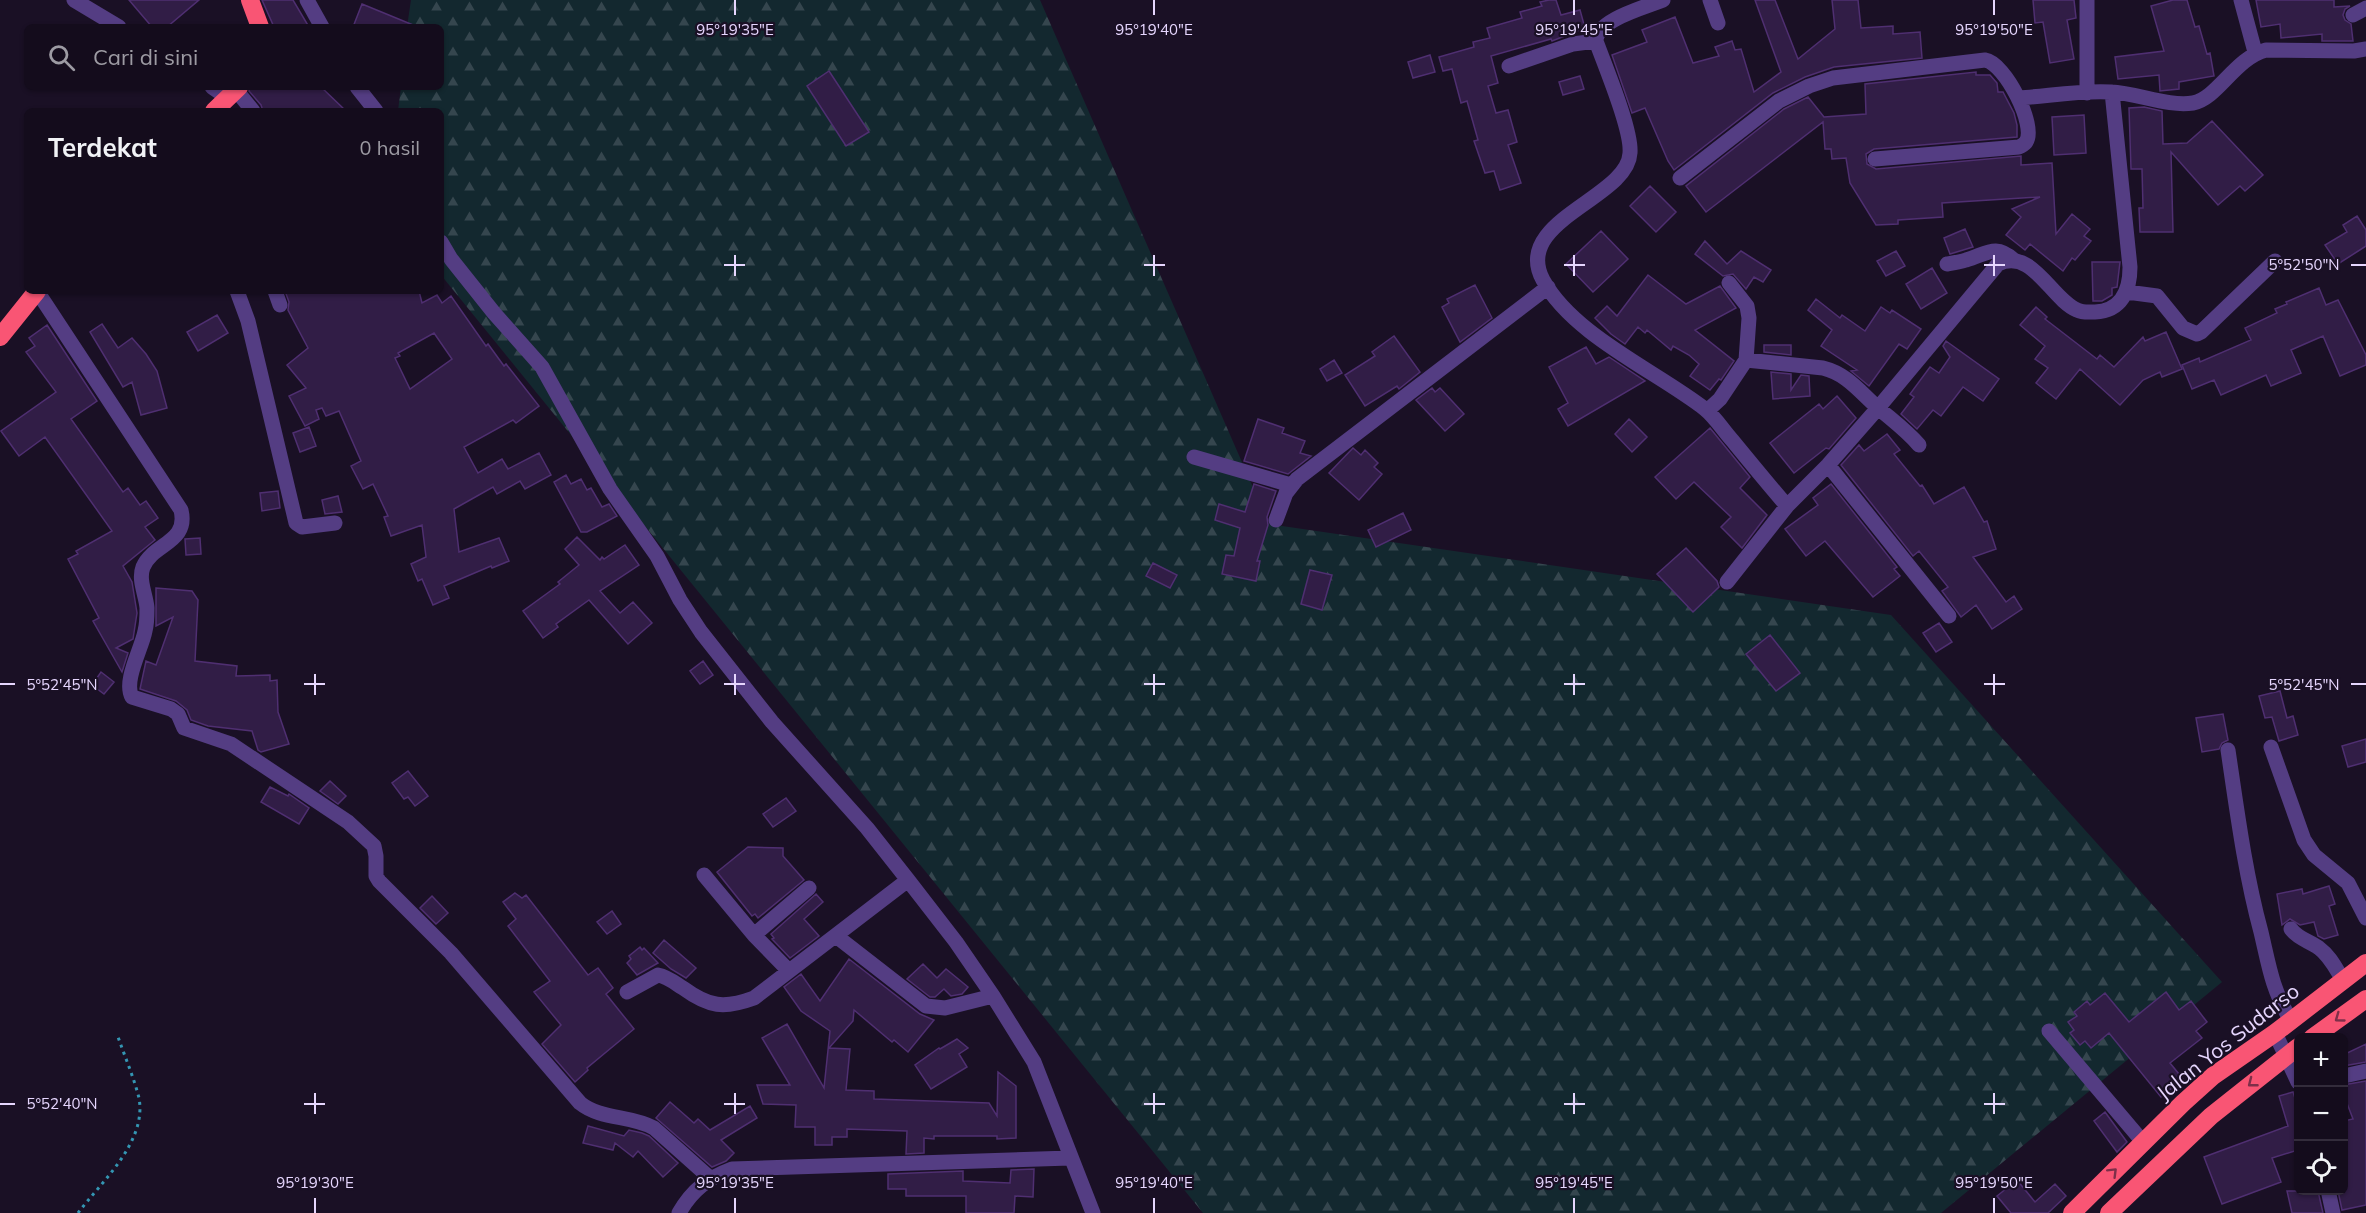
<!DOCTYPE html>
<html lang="id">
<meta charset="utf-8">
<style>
body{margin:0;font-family:Mulish,sans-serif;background:#211a29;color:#f1f3f6}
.controls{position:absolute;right:18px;bottom:18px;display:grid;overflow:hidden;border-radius:9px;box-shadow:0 2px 4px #0004}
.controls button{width:54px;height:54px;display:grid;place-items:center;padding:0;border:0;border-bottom:2px solid #332c3b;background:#140c1c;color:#f1f3f6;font:30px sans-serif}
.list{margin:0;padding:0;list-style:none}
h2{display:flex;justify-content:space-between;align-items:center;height:78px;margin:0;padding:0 24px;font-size:26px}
h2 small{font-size:20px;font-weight:400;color:#9d9ba3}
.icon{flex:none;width:33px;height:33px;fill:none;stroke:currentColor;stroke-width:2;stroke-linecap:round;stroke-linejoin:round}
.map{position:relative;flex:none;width:2366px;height:1213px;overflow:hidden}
.search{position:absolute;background:#140c1c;box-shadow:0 2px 4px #0004;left:24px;top:24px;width:420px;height:66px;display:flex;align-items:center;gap:15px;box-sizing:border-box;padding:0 21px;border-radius:9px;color:#9d9ba3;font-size:22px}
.panel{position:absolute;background:#140c1c;box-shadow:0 2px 4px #0004;left:24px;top:108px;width:420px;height:186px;border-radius:9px}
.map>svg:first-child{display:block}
.forest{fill:url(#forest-firs)}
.building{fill:#311d46;stroke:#4f2f71;stroke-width:1.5;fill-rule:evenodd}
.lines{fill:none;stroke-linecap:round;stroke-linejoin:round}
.path{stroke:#3496b3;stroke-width:3;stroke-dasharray:3 4.5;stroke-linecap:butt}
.minor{stroke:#543d83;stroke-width:15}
.highway{stroke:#f95574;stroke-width:18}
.oneway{stroke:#7e2f49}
.ticks{fill:none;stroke:#e6d6fe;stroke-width:2}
.labels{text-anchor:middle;stroke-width:4.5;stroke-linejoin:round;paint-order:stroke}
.street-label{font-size:21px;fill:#e6d6fe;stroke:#1a1025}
.ticks-label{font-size:15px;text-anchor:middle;fill:#e6d6fe;stroke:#1a1025;stroke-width:4.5;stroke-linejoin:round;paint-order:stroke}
</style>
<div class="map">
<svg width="2366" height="1213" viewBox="0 0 2366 1213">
<defs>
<pattern id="forest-firs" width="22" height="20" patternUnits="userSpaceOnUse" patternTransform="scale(1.5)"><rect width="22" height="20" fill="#13282f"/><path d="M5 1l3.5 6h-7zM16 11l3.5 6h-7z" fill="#35464e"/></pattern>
</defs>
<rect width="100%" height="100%" fill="#1a1025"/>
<path class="forest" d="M411,0h629l229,524 622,91 331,367 -281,231h-738l-762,-938v-164h-43l3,-24h40v-60h-34z"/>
<path class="building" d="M129,0h70l-32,27h-15z
M262,0h31l16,27h-35z
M1549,0h7l5,15 19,-5 5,18 -33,13 -1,-2 -60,17 7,27 -10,3 8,27 12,-3 9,32 -9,3 13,38 -21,7 -6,-19 -9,2 -11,-32 4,-1 -11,-39 -6,2 -9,-34 -9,2 -4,-14 35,-10 -1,-5 17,-4 -3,-10 35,-10 -2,-6 22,-6 -2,-4z
M1755,0h20l23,59 37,-30 -3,-29h26l3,28 32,-2v8l27,-2 2,26 -88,9 -29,10 -32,16 -99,77 -6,-9 -23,-53 -13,5 -20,-58 35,-13 -5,-12 33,-13 18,46 26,-7 -4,-9 17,-6 3,9 6,-1 13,43 27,-20z
M2033,0h41l2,18 -9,2 7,39 -24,4 -7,-41 -8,1z
M2173,0h14l8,27 4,-1 8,28 3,-1 4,23 -35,6v7l-19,2 -1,-16 -41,4 -3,-22 49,-6 -13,-45z
M2256,0h78v7l16,-1 -5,3 -2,6 2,5 6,4 2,17h-31v-7l-41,4 -1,-14 -19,3z
M362,4l56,23h-65z
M1430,55l5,17 -22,6 -5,-16z
M829,71l40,61 -23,14 -39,-60z
M1976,72v3h14l7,8 1,9h5l11,21 3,12v12l-143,12 -8,5 1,10 9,5 145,-13v9l31,-2 4,71 16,-20 18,15 -6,7 7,5 -16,19 -3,-2 -9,13 -33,-27 -5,6 -19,-15 15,-18 -9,-8 28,-12 -98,6 1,14 -45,3v4l-22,1 -26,-42 -4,-25 -14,1 -1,-10h-6l-2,-27 -117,90 -20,-26 98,-77 24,-12 16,20 42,-3 -1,-30z
M1580,76l4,13 -21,6 -4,-13z
M250,87h71l25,24h-83l-2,-6 -12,-14z
M2144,107l18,4 1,33 24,-1 25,-22 51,54 -18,16 -5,-5 -22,19 -47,-53 2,80h-33l-1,-24h4l-1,-39h-11l-2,-61z
M2084,115l2,38 -32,2 -2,-38z
M1650,186l26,26 -20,20 -26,-26z
M2357,216l9,14v16l-28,18 -13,-19 22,-13 -4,-7z
M1965,229l8,18 -23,7 -6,-16z
M1601,231l27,28 -35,33 -27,-28z
M1705,241l22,23 14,-13 30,19 -8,12 -9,-5 -8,12 -13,-15 -10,2 -28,-22z
M1896,251l9,15 -19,10 -9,-15z
M2092,262h28l-3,25 -5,1v7l-10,6h-9z
M1932,268l15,25 -26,16 -15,-25z
M1648,275l38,29 34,-18 16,22 -41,22 39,31 -13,19 -2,-1 -9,11 -20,-14 9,-12 -10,-9 -16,-9 -2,4 -24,-20 -2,3 -7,-6 -13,17 -14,-10 -16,-16 12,-12 10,10z
M1475,285l17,33 -32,24 -18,-35 7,-4 -2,-4z
M2319,288l7,17 12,-5 28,55v10l-26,11 -17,-40 -32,14 10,23 -30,13 -5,-11 -45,20 -7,-15 -22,9 -10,-24 17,-7 1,4 51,-22 -6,-12 32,-15 -2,-4 12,-5 -1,-2z
M285,291h134l3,12 15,-8 5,8 9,-7 35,50 2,-2 16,22 2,-2 33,42 -23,17 -3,-3 -49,27 14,26 24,-14 6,10 31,-16 12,22 -26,14 -5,-8 -23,13 -4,-7 -39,22 5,43 40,-14 10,23 -17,7 -1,-2 -47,20 5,12 -16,7 -11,-26 -4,2 -7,-17 15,-7 -4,-32 -31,11 -7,-19 4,-1 -15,-32 -10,5 -12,-23 10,-5 -22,-50 -13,5 -4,-8 -6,2 3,9 -14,7 -16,-30 17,-8 -19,-23 21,-17 -20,-38 1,-8zM434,333l18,26 -42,30 -15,-31 5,-2 -2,-3z
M1816,299l24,19 2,-3 23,16 16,-24 9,6 2,-3 29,19 -14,20 -8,-5 -30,42 -18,-15 6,-1 -36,-24 11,-16 -24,-20z
M2036,307l11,10 -2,2 52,40 3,-4 14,12 29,-30 2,4 21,-9 16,37 -20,8 -2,-5 -17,8 -23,25 -40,-36 -24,30 -20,-16 12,-15 -13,-9 10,-13 -25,-21z
M217,315l11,18 -30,18 -11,-19z
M102,324l16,24 14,-10 14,16 11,17 10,37 -26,7 -9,-33 -9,5 -33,-55z
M47,325l50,76 -26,18 52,73 5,-4 12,17 6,-4 12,17 -13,9 10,13 -32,26 9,16 5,31 -4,26 -17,9 12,5 -6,19 -29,-51 6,-3 -31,-59 10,-5 -2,-3 36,-20 -67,-94 -26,19 -18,-25 55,-39 -30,-40 9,-6 -6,-8z
M1394,336l26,36 -21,17 -2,-3 -32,20 -20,-31 30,-19 -3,-4z
M1946,341l53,38 -16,22 -20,-14 -22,29 -8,-6 -16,19 -16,-15 13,-17 -4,-3 20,-27 9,6 11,-16 -7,-11z
M1764,345h27v10l-27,-3z
M1586,347l10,17 13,-7 36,24 -77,45 -10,-17 10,-6 -19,-36z
M1334,360l8,13 -15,8 -7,-12z
M1771,372l20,2v16l10,-15 8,1 1,20 -37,3z
M1432,388l3,4 5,-4 24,26 -19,17 -29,-31z
M1837,396l19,22 -27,31 -3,-1 -32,25 -24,-30 49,-39 4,5z
M1258,419l26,9 -2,5 23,8 -5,12 11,3 -23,18 -44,-13z
M1629,419l18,18 -15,15 -17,-18z
M309,427l7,19 -16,6 -7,-19z
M1710,428l40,49 -10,11 27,27 -25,33 -21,-21 10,-10 -37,-35 -18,17 -21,-22z
M1887,434l13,16 -6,4 26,32 2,-1 12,19 30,-17 20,35 3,-1 9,28 -23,8 33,45 8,-6 8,13 -30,20 -16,-24 -15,12 -19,-26 6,-4 -29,-36 -6,5 -72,-91 18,-20 5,6z
M1353,448l8,7 4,-5 13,13 -4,4 8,7 -23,26 -30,-27z
M566,475l5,9 10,-5 6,11 4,-2 11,19 7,-3 8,12 -30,16h-6l-27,-50z
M1254,484l22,7 -9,26 1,8 -11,36h3l-4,20 -34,-7 4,-19 8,1 6,-28 -25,-8 4,-16 26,8z
M1831,484l66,83 -3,2 6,7 -27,21 -48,-56 -19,15 -21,-27 33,-24 -5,-7z
M278,491l2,17 -18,3 -2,-18z
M338,496l4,16 -17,2 -3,-14z
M1403,513l8,17 -35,17 -8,-17z
M577,537l23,23 2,-3 2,2 21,-14 14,20 -39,26 20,22 13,-11 19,21 -24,21 -39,-44 -33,24 2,3 -15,11 -20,-27 37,-27 -2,-2 21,-17 -14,-16z
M200,538l1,16 -15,1 -1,-16z
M1686,548l31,33 2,6 -26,25 -36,-38z
M1153,563l24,12 -7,13 -24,-12z
M1310,570l22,5 -10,35 -21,-6z
M156,588l36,3 6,9 -3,61 42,5 -1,10 34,-1v6l7,-1 1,32 11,32 -28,8 -3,-2 -6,-19 -44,-5 -17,-6 -4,-10 -11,-9 -36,-12 6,-28 10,4 17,-48 -17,9z
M1939,623l13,19 -16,10 -13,-19z
M1770,635l30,38 -24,18 -30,-37z
M703,661l10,14 -13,9 -10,-13z
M101,672l13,10 -10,12 -12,-9z
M2280,691l7,27 6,-2 5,19 -19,6 -7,-24 -7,1 -6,-22z
M2223,714l5,26 -6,3 -3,6 -17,3 -6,-34z
M2366,739v23l-18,5 -6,-21z
M408,771l20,25 -13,10 -7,-9 -4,2 -12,-16z
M330,781l16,15 -8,8 -18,-13z
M270,787l18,9 1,-2 20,14 -10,16 -38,-22z
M786,798l10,13 -23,16 -10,-13z
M748,847l35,1v8l21,24 -46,38 -3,-4 -3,2 -35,-44z
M2329,886l6,18 -6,2 9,29 -14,4 -6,-3 -4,-14 -14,3 -10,-6 -8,6 -5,-31 25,-5 1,5z
M515,893l7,5 4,-3 62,80 10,-7 15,20 -7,6 28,35 -47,39 1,2 -13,12 -33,-38 19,-19 -27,-33 16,-11 -42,-55 8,-7 -13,-17z
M816,894l7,8 -19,17 15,17 -29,22 -18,-19 2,-1 -3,-4z
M432,896l16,17 -12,11 -16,-16z
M612,911l9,13 -14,10 -10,-12z
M664,940l32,28 -10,10 -15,-9 -18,-16z
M640,947l2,3 2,-2 14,15 -21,12 -10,-12 4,-4 -2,-3z
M849,959l71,55 14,6 -26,32 -14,-12 -2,2 -38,-32 -1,11 -24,27 21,1 -4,41 28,1v8l115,4 8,13 1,-44 18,14v52l-19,1v-3h-63v3l-10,-1v15l-18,1 1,-23 -60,-2v8h-15v8h-17v-18h-20l1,-22 -33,-1 -6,-19h33l-28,-47 25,-14 37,64 6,-57 -29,-20 -17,-24 17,-13 19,27z
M923,964l14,14 9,-9 22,18 -6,7 -11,2 -7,-7 -9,8h-5l-23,-18z
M2166,992l13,18 12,-9 16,21 -11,9 6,7 -32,25 13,16 -22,18 -52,-64 -18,15 -6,-7 -5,4 -10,-12 4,-3 -6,-8 9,-6 -3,-4 13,-11 3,4 15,-12 24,29z
M957,1039l11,9 -9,6 8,13 -36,22 -16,-24 24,-17 1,1z
M2366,1044v18l-23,4v-11z
M2366,1081v124l-24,5 -4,-19h5v-70l10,-2 -10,-26v-8z
M2293,1092l5,16v42l-26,8 9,24 -59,22 -18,-47 84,-31 -9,-30z
M670,1102l24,21 4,-4 12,11 40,-24 7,12 -36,22 13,13 -8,8 -14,6 -56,-49z
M2105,1112l22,30 -10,10 -23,-31z
M588,1126l36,10 5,-6 13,3 7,3 29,27 -15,14 -25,-26 -5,6 -18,-14 -2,7 -30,-7z
M1034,1169l-1,28 -18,-1 -1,17h-48v-17h-60v-7h-18v-15l75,-3v10l47,2 1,-13z
M2017,1180l18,22 20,-18 11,12 -18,17h-37l-14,-17z
M2287,1191h31l5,22h-31z"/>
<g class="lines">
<path class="path" d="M78,1213c24,-32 69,-71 61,-115 -5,-20 -14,-41 -21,-61"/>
<path class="minor" d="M74,0l45,27
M307,0l15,27
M1663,0c-17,7 -67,20 -67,41 9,25 36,89 34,112 -2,45 -119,68 -87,127 30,55 113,91 162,129 10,8 18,21 27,31 18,22 36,44 55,66
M1710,0l8,23
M2087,0v93
M2241,0l14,52
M2353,15l13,-7
M1509,66l64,-22 23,-3
M212,87l16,11
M357,87l19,24
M236,90l17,21
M2019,98c30,-2 62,-8 92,-6 26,1 57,15 82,11 24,-4 42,-45 73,-53l88,1 12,-2
M1680,178l99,-77 30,-15 24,-8 152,-18c20,3 52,66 41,82 0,1 -6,5 -7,5l-144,12
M441,242l10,17 43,54 48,54 68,122 47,67 23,44 21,32 71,90 95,106 41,52 48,62 37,54 41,66 59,151
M1947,264c6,-1 13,-2 19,-4 21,-6 29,-17 48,0
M37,291l144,219c8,33 -28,33 -38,57 -5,13 3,28 4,41 0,7 0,16 -2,23 -3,17 -22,50 -13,66l39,12 7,5 6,14 47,16 117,78 26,24 2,10v20l3,5 72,72 129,150c21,17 51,12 74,25l56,50
M237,291l11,30 48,202 6,4 33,-4
M275,291l5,14
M2127,292l30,4 26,32 14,6 4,-2 74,-71
M1746,360l77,8c24,6 36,23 54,39 15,13 29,23 42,38
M1707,411l13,-12 26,-39 3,-42 -2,-12 -18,-23
M1194,457l97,28
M1828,465l121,151
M1276,520l10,-27 11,-14 251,-192
M1727,582l60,-76 41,-41 50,-57 120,-144c34,-17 53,35 79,46 6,3 12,2 18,2 27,-1 35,-22 35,-45l-18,-175
M2271,747l33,93 10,15 34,28 18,35
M2228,750c9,61 17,123 33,182 8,34 11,57 29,87
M704,875l50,60 35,36
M2291,929c7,10 19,12 28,19 11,8 17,21 24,32
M754,935l55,-47
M836,936l90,70 19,2 48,-12
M627,992l31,-17c10,2 17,8 25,13 26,19 41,21 71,10l154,-118
M2049,1031l94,111
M2275,1033l23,49
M2344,1076l22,-5
M2328,1190l5,23
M679,1213c13,-23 29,-35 53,-44l338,-11"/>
<path class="highway" d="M250,0l10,27
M214,111l25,-24
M0,337l37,-46
M2312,1038l54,-39
M2072,1213l111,-110 30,-27 62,-43 91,-70
M2109,1213l102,-97 87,-69"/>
</g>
<defs><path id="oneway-chevron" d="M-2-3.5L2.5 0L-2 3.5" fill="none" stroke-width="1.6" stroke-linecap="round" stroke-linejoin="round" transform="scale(1.5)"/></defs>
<g class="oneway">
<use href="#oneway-chevron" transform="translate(2339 1018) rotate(144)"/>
<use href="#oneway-chevron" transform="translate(2252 1083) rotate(142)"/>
<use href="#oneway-chevron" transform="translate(2113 1172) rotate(-45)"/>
</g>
<path class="ticks" d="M735,0v15M1154,0v15M1574,0v15M1994,0v15M735,255v21M1154,255v21M1574,255v21M1994,255v21M724,265h21M1144,265h21M1564,265h21M1984,265h21M2351,265h15M315,674v21M735,674v21M1154,674v21M1574,674v21M1994,674v21M0,684h15M304,684h21M724,684h21M1144,684h21M1564,684h21M1984,684h21M2351,684h15M315,1093v21M735,1093v21M1154,1093v21M1574,1093v21M1994,1093v21M0,1104h15M304,1104h21M724,1104h21M1144,1104h21M1564,1104h21M1984,1104h21M315,1198v15M735,1198v15M1154,1198v15M1574,1198v15M1994,1198v15"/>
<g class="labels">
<g class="street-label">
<text transform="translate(2228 1042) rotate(-38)" y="7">Jalan Yos Sudarso</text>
</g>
</g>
<g class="ticks-label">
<text x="735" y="35">95°19'35"E</text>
<text x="1154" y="35">95°19'40"E</text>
<text x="1574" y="35">95°19'45"E</text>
<text x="1994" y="35">95°19'50"E</text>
<text x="2304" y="270">5°52'50"N</text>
<text x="62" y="690">5°52'45"N</text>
<text x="2304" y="690">5°52'45"N</text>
<text x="62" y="1109">5°52'40"N</text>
<text x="315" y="1188">95°19'30"E</text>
<text x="735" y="1188">95°19'35"E</text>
<text x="1154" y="1188">95°19'40"E</text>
<text x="1574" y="1188">95°19'45"E</text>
<text x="1994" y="1188">95°19'50"E</text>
</g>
</svg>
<div class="controls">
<button>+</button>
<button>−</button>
<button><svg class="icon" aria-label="locate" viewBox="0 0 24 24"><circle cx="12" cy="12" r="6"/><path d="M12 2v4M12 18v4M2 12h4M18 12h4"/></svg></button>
</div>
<div class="search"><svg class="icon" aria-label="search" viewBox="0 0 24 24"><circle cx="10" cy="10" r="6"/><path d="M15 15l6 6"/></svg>Cari di sini</div>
<section class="panel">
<h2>Terdekat<small>0 hasil</small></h2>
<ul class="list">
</ul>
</section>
</div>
